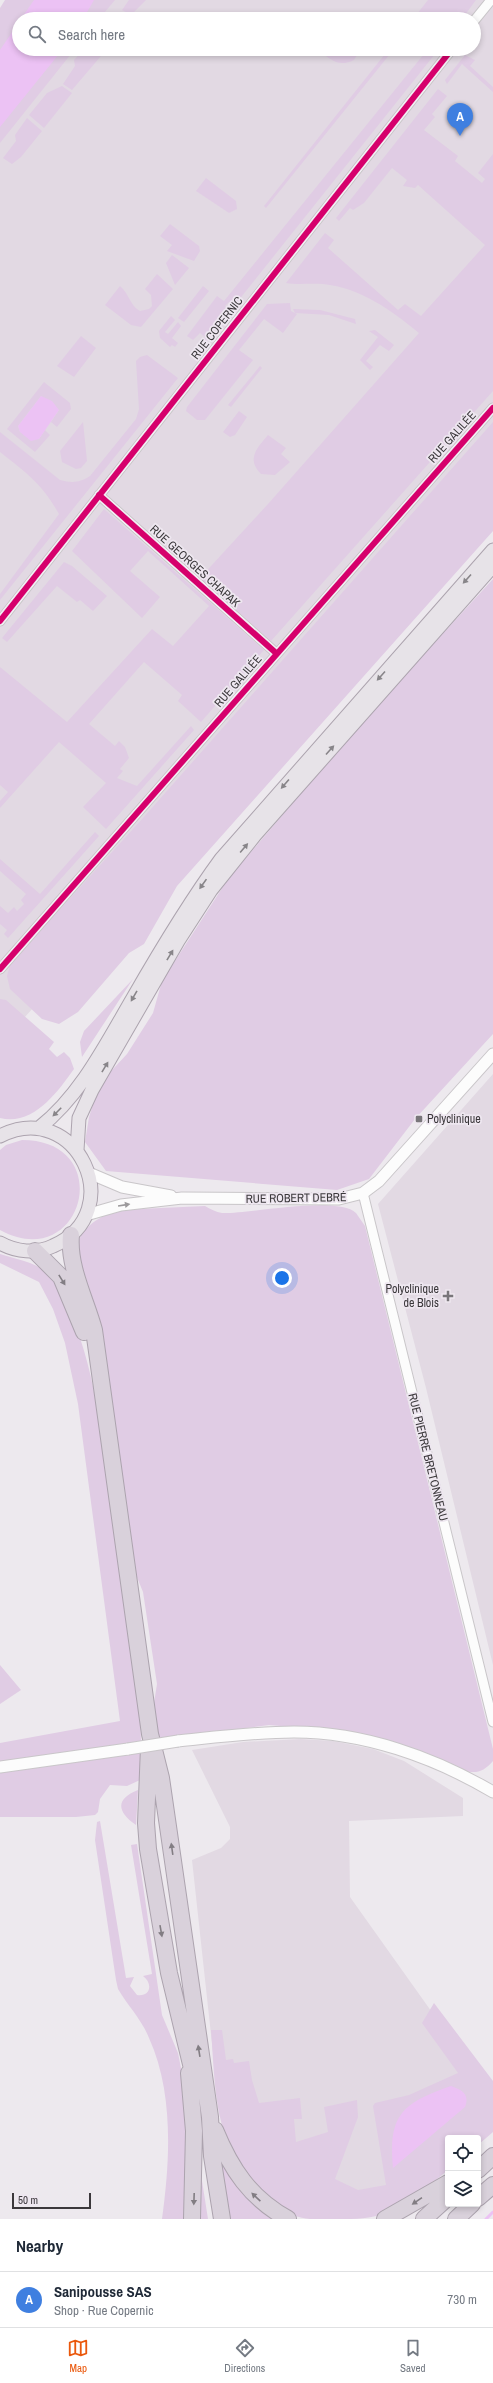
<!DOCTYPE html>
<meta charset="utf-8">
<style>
body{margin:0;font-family:"Archivo Narrow",sans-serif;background:#f2f2f3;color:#1f2937}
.controls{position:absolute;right:12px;bottom:12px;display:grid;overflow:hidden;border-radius:4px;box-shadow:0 2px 6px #0003}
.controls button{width:36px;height:36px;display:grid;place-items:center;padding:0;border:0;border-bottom:1px solid #e0e1e3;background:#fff;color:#1f2937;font:20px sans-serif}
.scale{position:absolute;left:12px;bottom:10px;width:79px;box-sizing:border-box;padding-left:4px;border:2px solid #3b383b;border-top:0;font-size:11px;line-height:14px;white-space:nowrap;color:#3b383b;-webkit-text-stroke:3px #eee7f0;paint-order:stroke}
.you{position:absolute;left:282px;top:1278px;width:14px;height:14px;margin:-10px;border:3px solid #fff;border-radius:50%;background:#1a73e8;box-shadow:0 0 0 6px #1a73e833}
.badge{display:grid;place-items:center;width:26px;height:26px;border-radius:50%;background:#ea580c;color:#fff;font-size:13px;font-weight:700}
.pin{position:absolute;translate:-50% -33px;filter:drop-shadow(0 1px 2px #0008)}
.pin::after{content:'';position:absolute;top:21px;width:14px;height:12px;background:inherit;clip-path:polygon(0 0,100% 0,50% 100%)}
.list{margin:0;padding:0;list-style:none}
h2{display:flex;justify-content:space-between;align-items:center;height:52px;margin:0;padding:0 16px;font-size:17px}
h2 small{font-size:13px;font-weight:400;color:#747a83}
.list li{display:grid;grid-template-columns:26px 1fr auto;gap:12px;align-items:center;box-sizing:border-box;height:56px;padding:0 16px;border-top:1px solid #e0e1e3}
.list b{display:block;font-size:15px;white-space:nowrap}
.list p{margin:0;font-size:13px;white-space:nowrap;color:#747a83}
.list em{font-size:13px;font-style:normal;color:#747a83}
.icon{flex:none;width:22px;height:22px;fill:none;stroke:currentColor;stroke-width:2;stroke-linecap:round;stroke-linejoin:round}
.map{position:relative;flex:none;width:493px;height:2219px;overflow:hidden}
.search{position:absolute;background:#fff;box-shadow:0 2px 6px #0003;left:12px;right:12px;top:12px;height:44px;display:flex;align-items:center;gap:10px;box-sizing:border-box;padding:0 14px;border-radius:22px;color:#747a83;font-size:15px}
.sheet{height:108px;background:#fff}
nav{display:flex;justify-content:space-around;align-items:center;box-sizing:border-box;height:56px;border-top:1px solid #e0e1e3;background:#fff;font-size:11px;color:#747a83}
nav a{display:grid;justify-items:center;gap:2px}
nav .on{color:#ea580c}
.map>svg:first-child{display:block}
.built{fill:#e2d9e3}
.green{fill:#e0cce4}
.water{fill:#ecc2f4}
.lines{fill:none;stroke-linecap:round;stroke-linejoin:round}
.stream{stroke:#ecc2f4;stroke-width:3}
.minor-casing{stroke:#c9c6c9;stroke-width:11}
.tertiary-casing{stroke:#c9c6c9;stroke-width:13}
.primary-casing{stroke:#aca3ae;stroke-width:15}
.motorway-casing{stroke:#aca3ae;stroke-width:18}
.minor{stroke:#fcfcfc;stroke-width:9}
.tertiary{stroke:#fcfcfc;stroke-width:11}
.primary{stroke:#e7e3e8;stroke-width:13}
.motorway{stroke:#d9d1db;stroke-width:16}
.tertiary-bridge-casing{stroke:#c9c6c9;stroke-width:13;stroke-linecap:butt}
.tertiary-bridge{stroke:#fcfcfc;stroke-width:11}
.cycleway-casing{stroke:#eee7f0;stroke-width:8}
.cycleway{stroke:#d6006c;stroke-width:6}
.oneway{fill:#888589}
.oneway2{fill:#9c9a9c}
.oneway3{fill:#827d83}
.poi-dot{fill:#79767a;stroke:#eee7f0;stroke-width:1.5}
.labels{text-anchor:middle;stroke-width:3.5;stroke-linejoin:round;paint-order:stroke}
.street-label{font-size:12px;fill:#3b383b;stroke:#eee7f0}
.poi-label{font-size:12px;fill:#3b383b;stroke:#eee7f0;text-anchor:start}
</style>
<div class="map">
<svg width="493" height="2219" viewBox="0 0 493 2219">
<rect width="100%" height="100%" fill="#ede9ee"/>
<path class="built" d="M104,0h389v492l-493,553v-921l63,-75h411v-30h-386z
M493,1074v591l-67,-277 -48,-184z
M301,1739l32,2 40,8 31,12 59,37v18l-114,5 1,76 143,201 -45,40 -66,69 -162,-90 -28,-257 29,-12 9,-9v-12l-38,-77 51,-8z"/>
<path class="green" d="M5,0h110l-16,19h-80v30h56l-75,94v-135z
M129,0h17l-15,15 -9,-5z
M428,0h48l-14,19h-49z
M84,49h9l8,7 -29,34 -9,-6 12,-18 -1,-6z
M317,49h44l-7,11c-16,8 -24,-1 -37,-11z
M389,49h5l-128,159 -2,-2z
M428,49h11l-205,257 -5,-4 -4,4 4,6 -27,35 -3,-2 6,-8 -5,-4 -7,7 -6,-4 30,-40 7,5z
M465,55l10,5 -5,6 23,21v5l-31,-28 -15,20 -2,-4z
M62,86l10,7 -28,35 -15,-13 18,-22z
M438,89l9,7 -15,18 3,3 -11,13 34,26 -3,5 27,22 3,-4 -7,-6 15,-19v237l-222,250 -71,-63 68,-74 151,-171c-28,-23 -58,-45 -96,-49 -12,-1 -25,1 -37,-1l39,-50 9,7 -6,8 70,62 7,-6 16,12 64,-71 -67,-60 -3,3 -12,-2 4,-6 -15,-12 -28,35 -11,7 -3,-2 -11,13 -3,-3z
M27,118l15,13 -21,26 -9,7 -9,-6 13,-17 -1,-6z
M206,178l30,23 1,8 -8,4 -33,-22z
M170,224l29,22 1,5 -6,10 -27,-10 5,-6 -12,-9z
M172,255l17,13 -14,17 -9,-22z
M157,274l16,15 -32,38 -10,-2 -26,-20 15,-19c9,7 10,20 20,25l9,-2 3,-3 -1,-11 -6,-6z
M203,286l6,5 -25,31 -6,-4z
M290,303l1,8 6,3 -14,19 -19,-14 -25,31 14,10 -48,60h-8l-11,-9 1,-4 80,-103z
M293,309l27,1 35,9 1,5 -27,-9 -34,-2z
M171,316l4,4 -10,12 3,2 10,-12 3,4 -9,12 6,5 -3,4 -3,-2 -2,2 -10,-9 -1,-7z
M375,330l19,15 -5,6 -9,-6 -14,16 7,6 -3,3 -10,-10 18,-23 -9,-6z
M81,336l15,12 -22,29 -17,-11z
M147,355l31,23 -178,222v-6l59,-80c-17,-30 -32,-41 -59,-62v-20l60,48c12,3 19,3 30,-4l46,-57 3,-10 -3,-48 4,-4z
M260,366l2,2 -31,39 -3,-2z
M44,382l26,21 1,6 -14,18 -6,-5 8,-12 -18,-14 -23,30 2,6 19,7 6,-9 5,5 -15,17 -28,-23z
M239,411l8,6 -12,18 -5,2 -7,-5z
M83,422l4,39 -6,7 -5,1 -14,-7 -2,-11z
M493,422v109l-316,355 -33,58 -15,9 -51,59 -19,12 -17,-5 -32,-30 -3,-13 3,-12 133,-146z
M268,435l18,13 -5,6 9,8 -15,13 -14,-1c-15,-15 -4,-26 7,-39z
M104,509l160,141 -63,72 -23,-21 4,-6 -38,-33 -55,62 26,22 4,-5 6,6 4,11 -9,11 3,2 -6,7 20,8 54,-60 3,4 -88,99 -23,-22 23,-24 -47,-41 -59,66v-7l8,-9 -8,-7v-118l67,55 85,-93 21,17 36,-40 -61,-55 -18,20 30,26 -18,21 -70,-67z
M64,562l8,4 35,30 -14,15 -13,-11 -3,2 -20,-16 -50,56 -5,-4z
M493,579v455l-78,85 -46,60 -32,11 -231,-19 -21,-29 4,-25 11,-34 27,-29 26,-41 9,-32 66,-102 132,-155z
M95,832l4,4 -91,102 -4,-4 3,-4 -7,-6v-18l8,7 6,-6 3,4 7,-7 -3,-4 5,-6 -26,-23v-12l40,35z
M133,979l-51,78 -2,-15 4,-11z
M0,999l6,1 48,42 -5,7 8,8 7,-5 6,6 4,11c-17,24 -41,57 -74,49z
M22,1140c96,0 61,135 -22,90v-80l6,-5z
M205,1206c5,3 11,6 17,7 27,1 116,-18 134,0 3,4 6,9 9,13l128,523v12c-9,10 -15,13 -29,10l-138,-41 -57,-5 -111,14 -5,-30 4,-25 -14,-92 -11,-27 -55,-320c6,-19 22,-28 40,-35z
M0,1254c18,6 38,8 52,23 9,10 14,25 19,37 27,64 32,136 41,204 10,65 19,130 28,195l1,28 -141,21v-19l120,-22 -42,-317 -13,-61 -12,-34 -14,-27 -39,-19z
M0,1665l21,25 -21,14z
M142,1753l-2,27 -13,6 -17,-1 -10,14 -2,13 -3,3 -19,2h-76v-44z
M138,1790l-2,35c-19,-13 -21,-26 2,-35z
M100,1821l26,157 8,-1 -4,9 7,9c14,2 16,-12 6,-19l9,-2 -21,-129 6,-1 25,171 16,38 7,35 3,70 -3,61h-23c8,-58 12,-126 -13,-181 -7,-18 -21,-32 -31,-49l-2,-9 -21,-140 2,-18z
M434,2003l59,78v51l-15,13v-7h-30v32c-19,16 -40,33 -63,43 -15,6 -29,6 -45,6 -10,0 -20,0 -30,0 -39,-4 -70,-45 -83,-78 -13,-35 -13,-73 -16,-111h11l4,30 7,-1 1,4 15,-2 3,19 7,23 41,-5 2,21h-8l2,23 32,-10 -4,-25 33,-7 1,17 -23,62 23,11 28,-5 -13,-79 2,-3 34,-8 49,-22 -36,-50z
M220,2158l18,27 35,34h-46z
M200,2168l8,51h-11z"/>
<path class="water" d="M34,0h60l-11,19h-62z
M19,22v27h44l-63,78v-77z
M41,396l11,5 7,9 -20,29 -8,2 -11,-9 -2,-6z
M451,2086c11,4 19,8 14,21l-72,61c-5,-53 9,-65 58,-82z"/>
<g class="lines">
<path class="stream" d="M486,2219l7,-7"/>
<g class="minor-casing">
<path id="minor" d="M474,21l17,-21
M99,495l177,158
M0,621l452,-572
M0,969l493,-561
M363,1193l130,529"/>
</g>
<g class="tertiary-casing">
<path id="tertiary" d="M89,1173l33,14 49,9
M86,1215l35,-10 61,-7 157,1 24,-6 16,-12 114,-127
M178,1741c39,-4 77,-9 116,-9 69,0 140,25 199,60
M0,1767l128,-18"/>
</g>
<g class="primary-casing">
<path id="primary" d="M39,1128c42,-33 67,-84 94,-130 27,-47 55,-94 88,-139l272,-309
M0,1136c76,-39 131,76 53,110 -17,8 -37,6 -53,-3
M77,1150l2,-32 13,-28 86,-149 33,-51 44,-55 238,-269"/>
</g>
<g class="motorway-casing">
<path id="motorway" d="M71,1235c-3,32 15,65 23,95l56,404 11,44 49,339 2,39 10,63
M35,1251l26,26 23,55
M149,1747l-3,76 2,26 21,124 27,112
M189,2073l5,58 -2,88
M215,2130c16,39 35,68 73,89
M478,2170l15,-14
M478,2198l15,-13
M385,2219l63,-36
M424,2219l24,-22
M456,2219l16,-15"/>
</g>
<use href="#minor" class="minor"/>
<use href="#tertiary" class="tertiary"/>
<use href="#primary" class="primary"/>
<use href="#motorway" class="motorway"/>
<g class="tertiary-bridge-casing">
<path id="tertiary-bridge" d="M128,1749l50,-8"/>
</g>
<use href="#tertiary-bridge" class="tertiary-bridge"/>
<g class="cycleway-casing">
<path id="cycleway" d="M99,495l177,158
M0,621l452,-572
M0,969l493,-561"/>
</g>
<use href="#cycleway" class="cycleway"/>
</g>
<defs><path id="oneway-solid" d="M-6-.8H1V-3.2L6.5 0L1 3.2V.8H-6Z"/></defs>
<g class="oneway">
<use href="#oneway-solid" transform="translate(467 579) rotate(132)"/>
<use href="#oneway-solid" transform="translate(381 676) rotate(132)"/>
<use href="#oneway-solid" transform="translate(330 750) rotate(-48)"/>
<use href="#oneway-solid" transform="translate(285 784) rotate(131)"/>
<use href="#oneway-solid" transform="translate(244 848) rotate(-50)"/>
<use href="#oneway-solid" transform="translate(203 884) rotate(125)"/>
<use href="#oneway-solid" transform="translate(170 955) rotate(-59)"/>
<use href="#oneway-solid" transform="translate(134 996) rotate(120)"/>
<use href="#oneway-solid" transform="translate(105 1067) rotate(-59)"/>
<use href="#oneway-solid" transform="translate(57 1112) rotate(135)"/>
</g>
<use class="oneway2" href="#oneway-solid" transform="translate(124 1205) rotate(-9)"/>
<g class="oneway3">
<use href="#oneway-solid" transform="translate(62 1280) rotate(58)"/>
<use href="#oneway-solid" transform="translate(172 1849) rotate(-98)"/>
<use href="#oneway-solid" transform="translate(161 1931) rotate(80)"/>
<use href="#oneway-solid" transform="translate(199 2051) rotate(-99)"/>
<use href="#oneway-solid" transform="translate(256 2197) rotate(-137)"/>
<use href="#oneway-solid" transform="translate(194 2199) rotate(92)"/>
<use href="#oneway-solid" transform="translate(417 2201) rotate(146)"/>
</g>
<g class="poi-dot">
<rect x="415" y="1115" width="8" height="8" rx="2"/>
<path d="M446 1290h4v4h4v4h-4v4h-4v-4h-4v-4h4z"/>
</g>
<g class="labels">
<g class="street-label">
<text transform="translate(217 328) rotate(-52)" y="4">RUE COPERNIC</text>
<text transform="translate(452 437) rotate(-48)" y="4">RUE GALILÉE</text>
<text transform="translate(195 566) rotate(42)" y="4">RUE GEORGES CHAPAK</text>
<text transform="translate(238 681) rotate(-49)" y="4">RUE GALILÉE</text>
<text transform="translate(296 1198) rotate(-1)" y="4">RUE ROBERT DEBRÉ</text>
<text transform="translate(428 1457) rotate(76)" y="4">RUE PIERRE BRETONNEAU</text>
</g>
<g class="poi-label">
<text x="427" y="1123">Polyclinique</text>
<text x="439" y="1293" text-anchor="end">Polyclinique<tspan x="439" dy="14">de Blois</tspan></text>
</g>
</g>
</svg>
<div class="controls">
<button><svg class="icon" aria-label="locate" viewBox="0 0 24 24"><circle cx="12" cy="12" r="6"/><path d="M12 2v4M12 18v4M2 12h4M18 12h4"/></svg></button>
<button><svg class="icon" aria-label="layers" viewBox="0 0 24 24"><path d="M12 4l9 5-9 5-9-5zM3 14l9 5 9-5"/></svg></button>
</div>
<div class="scale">50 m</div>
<div class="you"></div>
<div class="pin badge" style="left:460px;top:136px;background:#3f7fe0">A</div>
<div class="search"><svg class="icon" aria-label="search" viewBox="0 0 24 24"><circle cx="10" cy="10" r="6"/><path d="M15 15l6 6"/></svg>Search here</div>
</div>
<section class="sheet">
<h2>Nearby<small></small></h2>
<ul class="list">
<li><span class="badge" style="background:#3f7fe0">A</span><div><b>Sanipousse SAS</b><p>Shop · Rue Copernic</p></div><em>730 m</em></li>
</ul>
</section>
<nav>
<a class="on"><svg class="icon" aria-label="map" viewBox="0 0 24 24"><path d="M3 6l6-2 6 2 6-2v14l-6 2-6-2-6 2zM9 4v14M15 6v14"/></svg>Map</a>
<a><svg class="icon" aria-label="directions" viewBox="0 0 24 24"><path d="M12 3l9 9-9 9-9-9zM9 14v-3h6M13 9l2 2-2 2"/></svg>Directions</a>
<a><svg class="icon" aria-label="saved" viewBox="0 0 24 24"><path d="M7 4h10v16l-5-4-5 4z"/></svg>Saved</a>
</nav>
